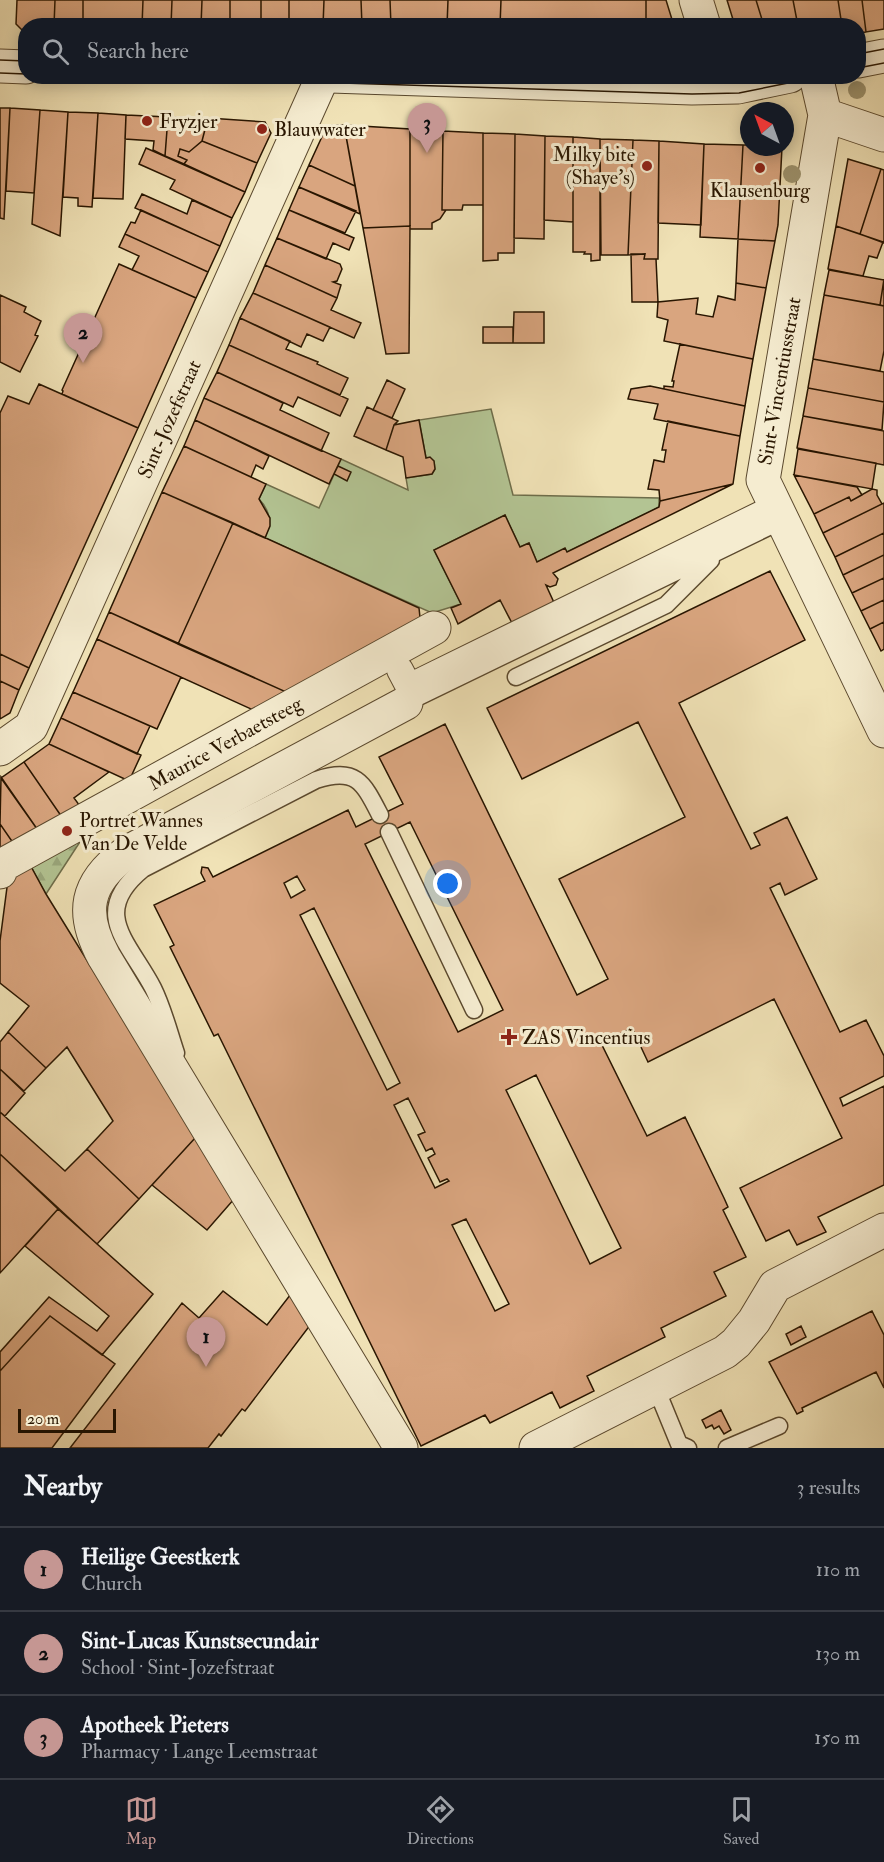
<!DOCTYPE html>
<meta charset="utf-8">
<style>
body{margin:0;font-family:"IM FELL Double Pica",serif;background:#20242c;color:#f1f3f6}
.compass{position:absolute;left:740px;top:102px;width:54px;height:54px;border-radius:50%;background:#171b24;box-shadow:0 3px 15px #0003;rotate:319deg}
.scale{position:absolute;left:18px;bottom:15px;width:98px;box-sizing:border-box;padding-left:6px;border:3px solid #291601;border-top:0;font-size:16px;line-height:21px;white-space:nowrap;color:#291601;-webkit-text-stroke:4px #f5ecd0;paint-order:stroke}
.you{position:absolute;left:448px;top:884px;width:21px;height:21px;margin:-15px;border:4px solid #fff;border-radius:50%;background:#1a73e8;box-shadow:0 0 0 9px #1a73e833}
.badge{display:grid;place-items:center;width:39px;height:39px;border-radius:50%;background:#c59692;color:#111;font-size:20px;font-weight:700}
.pin{position:absolute;translate:-50% -50px;filter:drop-shadow(0 2px 3px #0008)}
.pin::after{content:'';position:absolute;top:32px;width:21px;height:18px;background:inherit;clip-path:polygon(0 0,100% 0,50% 100%)}
.list{margin:0;padding:0;list-style:none}
h2{display:flex;justify-content:space-between;align-items:center;height:78px;margin:0;padding:0 24px;font-size:26px}
h2 small{font-size:20px;font-weight:400;color:#9ea1a6}
.list li{display:grid;grid-template-columns:39px 1fr auto;gap:18px;align-items:center;box-sizing:border-box;height:84px;padding:0 24px;border-top:2px solid #363941}
.list b{display:block;font-size:22px;white-space:nowrap}
.list p{margin:0;font-size:20px;white-space:nowrap;color:#9ea1a6}
.list em{font-size:20px;font-style:normal;color:#9ea1a6}
.icon{flex:none;width:33px;height:33px;fill:none;stroke:currentColor;stroke-width:2;stroke-linecap:round;stroke-linejoin:round}
.map{position:relative;flex:none;width:884px;height:1448px;overflow:hidden}
.search{position:absolute;background:#171b24;box-shadow:0 3px 15px #0003;left:18px;right:18px;top:18px;height:66px;display:flex;align-items:center;gap:15px;box-sizing:border-box;padding:0 21px;border-radius:24px;color:#9ea1a6;font-size:22px}
.sheet{height:330px;background:#171b24}
nav{display:flex;justify-content:space-around;align-items:center;box-sizing:border-box;height:84px;border-top:2px solid #363941;background:#171b24;font-size:16px;color:#9ea1a6}
nav a{display:grid;justify-items:center;gap:3px}
nav .on{color:#c59692}
.map>svg:first-child{display:block}
.forest{fill:url(#forest-firs);stroke:#6e6d4a;stroke-width:1.5}
.green{fill:#b3c493;stroke:#6e6d4a;stroke-width:1.5}
.building{fill:#d9a57f;stroke:#291601;stroke-width:1.5;fill-rule:evenodd}
.lines{fill:none;stroke-linecap:round;stroke-linejoin:round}
.service-casing{stroke:#5b492e;stroke-width:19}
.pedestrian-casing{stroke:#5b492e;stroke-width:28}
.minor-casing{stroke:#5b492e;stroke-width:35}
.tertiary-casing{stroke:#5b492e;stroke-width:35}
.service{stroke:#f5ecd0;stroke-width:16}
.pedestrian{stroke:#f5ecd0;stroke-width:26}
.minor{stroke:#f5ecd0;stroke-width:33}
.tertiary{stroke:#f5ecd0;stroke-width:33}
.tram{stroke:#291601;stroke-width:1.5}
.tree{fill:#9d936e}
.poi-dot{fill:#8f2418;stroke:#f5ecd0;stroke-width:2}
.labels{text-anchor:middle;stroke-width:6;stroke-linejoin:round;paint-order:stroke}
.poi-label{font-size:20px;fill:#291601;stroke:#f5ecd0;text-anchor:start}
.street-label{font-size:20px;fill:#291601;stroke:#f5ecd0}
</style>
<div class="map">
<svg width="884" height="1448" viewBox="0 0 884 1448">
<defs>
<pattern id="forest-firs" width="22" height="20" patternUnits="userSpaceOnUse" patternTransform="scale(1.5)"><rect width="22" height="20" fill="#b3c493"/><path d="M5 1l3.5 6h-7zM16 11l3.5 6h-7z" fill="#9aa87d"/></pattern>
</defs>
<rect width="100%" height="100%" fill="#f0e2b6"/>
<filter id="stains"><feTurbulence type="fractalNoise" baseFrequency=".00333" numOctaves="4"/><feColorMatrix values="0 0 0 0 .2 0 0 0 0 .09 0 0 0 0 .02 0 0 0 .5 -.17"/></filter>
<radialGradient id="worn" r=".72"><stop offset=".6" stop-color="#630" stop-opacity="0"/><stop offset="1" stop-color="#630" stop-opacity=".3"/></radialGradient>
<path class="forest" d="M89,828l-43,66 -18,-33z"/>
<path class="green" d="M491,409l22,86 146,3v9l-92,45 -2,-3 -28,13 -8,-19 -9,4 -15,-32 -71,35 27,54 -29,9 -167,-75c6,-15 6,-27 -6,-39l7,-15 53,24 22,-49 67,31 -2,-12 26,-4 3,-5 -1,-8 -4,-3h-4l-7,-38z"/>
<path class="building" d="M17,0h38l-1,26h-28v8l-10,-10z
M55,0h28v26h-29z
M83,0h60l-1,26h-59z
M143,0h29l-1,26h-29z
M172,0h30l-1,26h-30z
M202,0h28v26h-29z
M230,0h31v26h-31z
M261,0h28v26h-28z
M289,0h35l-1,26h-34z
M324,0h37l1,26h-39z
M361,0h29l1,26h-29z
M390,0h58l-1,26h-56z
M448,0h53l-1,26h-53z
M501,0h145v26h-146z
M646,0h20l8,26h-28z
M727,0h29l8,26h-29z
M756,0h37l5,26h-34z
M793,0h45l4,26h-44z
M838,0h24l4,32 -8,1v-7h-16z
M862,0h22v29l-18,3z
M0,108h10l-6,111 -4,-1z
M10,108l30,2 -6,83 -28,-2z
M40,110l28,2 -8,124 -28,-12z
M68,112l30,1 -6,94 -14,-1v-8l-15,-1z
M98,113l28,2 -3,84 -30,-1z
M126,115l42,2 -3,39 -12,-6 1,-9 -29,-2z
M168,117l40,1 -6,23 -13,11 -9,-3 -2,7 9,4 -3,4 -19,-8z
M208,118l57,4 6,11 -14,30 -55,-22z
M332,125h12l11,61 -46,-21 17,-37z
M344,125l66,4v97l-47,2z
M410,129l33,2 -1,79h4l-6,9 -8,4v6h-22z
M443,131l40,2v72h-20l-1,5h-20z
M483,133l32,1 -1,119h-16v7l-15,1z
M515,134l30,2 -1,103 -30,-1z
M545,136l28,1v85l-29,-2z
M573,137l27,2v121l-9,1v-7h-7l1,-2h-12z
M600,139l33,1 -5,115h-27z
M633,140l26,1 -1,118h-14l1,-5 -17,1z
M202,141l55,22 -12,29 -61,-28 3,-4 -9,-4 2,-7 9,3z
M659,141l45,3 -3,81 -43,-2z
M704,144l39,1 -5,94 -38,-2z
M743,145h6v2h33l-4,78 -3,16 -37,-2z
M146,148l99,44 -13,26 -62,-29 5,-9 -36,-16z
M848,159l33,10 -21,65 -24,-8z
M309,165l46,21 5,28 -61,-27z
M881,169l3,1v73l-24,-9z
M299,187l57,24 -11,22 -56,-23z
M142,194l45,20 5,-14 40,18 -12,28 -85,-38z
M141,210l79,36 -12,26 -83,-38 6,-12 4,1z
M289,210l65,28 -5,12 -16,-7 -7,16 -49,-21z
M410,226l-1,127 -23,1 -23,-126z
M836,226l47,16 -6,16 -8,-2 -6,20 -35,-7z
M125,234l83,38 -12,26 -64,-28 7,-14 -20,-9z
M277,238l63,26 2,5 -5,12 -4,1 8,3 -4,13 -72,-33z
M738,239l37,2 -9,47 -30,-5z
M631,254h14l-1,5h12l2,43h-26z
M119,264l77,34 -58,130 -76,-34 1,-3 -1,-1z
M265,265l72,33 -6,12 30,13 -7,15 -101,-45z
M829,270l55,10 -4,25 -56,-10z
M884,279v27l-4,-1z
M736,283l30,5 -13,71 -89,-18 4,-21 -11,-3 1,-15 40,-4 -2,16 17,3 5,-21 17,4z
M253,293l77,34 -7,14 -16,-7 -6,13 -61,-29z
M0,295l26,12 -2,5 17,9 -6,14 3,1 -18,36 -20,-10z
M824,295l60,11v45l-4,20 -67,-12z
M514,312h30v31h-31z
M240,318l50,23 -4,8 32,13 -1,2 31,14 -8,17 -111,-50z
M483,327h30v16h-30z
M680,344l73,15 -8,47 -81,-17v-3l9,1 1,-6h-2z
M229,345l119,54 -8,17 -42,-19 -5,10 -76,-35z
M813,359l71,13v30l-76,-14z
M217,372l66,31 -3,7 49,23 -8,18 -117,-53z
M387,380l18,9 -13,29 -19,-8z
M39,384l99,44 -109,240 -29,-14v-241l8,-17 21,8z
M650,386l95,20 -5,30 -86,-17 4,-15 -30,-5 3,-10z
M808,388l76,14 -2,28 -79,-14z
M204,398l137,61 -12,25 -134,-64z
M367,407l31,14 -4,4 -8,25 -32,-14z
M803,416l81,15v34l-87,-17z
M195,420l74,36 -6,13 -7,-4 -5,12 -67,-31z
M419,420l7,38 4,-1 4,4 1,8 -3,5 -26,4 -3,-21 -17,-7 8,-25z
M668,421l72,15 -7,48 -73,17 -1,-11 -11,-1 6,-29 10,2 2,-12h-4z
M184,446l82,38 -7,15 11,19v8l-5,12 -103,-46z
M798,449l78,14 -4,26 -78,-14z
M338,466l13,6 -4,9 -13,-7z
M794,475l63,12 5,8 -11,6 -2,-4 -35,17z
M733,484l-180,89 5,6 -2,6 -6,2 -4,-2 10,22 -42,20 -14,-27 -42,24 -7,-16 10,-4 -27,-54 71,-35 15,32 9,-4 8,19 28,-14 2,4 92,-45 1,-6z
M872,489l5,1v5l5,9 -59,29 -9,-19 35,-17 2,4z
M162,492l71,31 -55,121 -69,-32z
M884,503v30l-49,24 -12,-24z
M233,523l186,85 2,19 -126,69 -117,-52z
M884,533v22l-41,20 -8,-18z
M884,555v23l-32,15 -9,-18z
M770,571l35,69 -126,63 72,146 9,-4 -6,-12 33,-16 30,62 -32,16 -5,-12 -10,5 70,144 26,-12 18,36v20l-44,22 3,8 41,-20v99l-66,32 8,15 -29,13 -8,-15 -23,11 -26,-53 102,-50 -68,-139 -126,63 -16,-34 -31,15 46,93 38,-19 39,81 4,9 -5,3 23,47 -32,15 12,24 -65,32 4,9 -78,39 7,15 -34,17 -8,-16 -62,31 -5,-8 -64,31 -203,-412 -4,2 -44,-89 4,-2 -20,-40 51,-24 -4,-8 1,-6 6,1 5,9 135,-67 8,17 47,-23 -24,-47 66,-33 132,271 31,-16 -49,-100 126,-62 -47,-95 -116,57 -35,-71zM410,822l93,188 -45,22 -93,-188zM297,876l8,14 -14,8 -7,-15zM314,908l86,175 -13,7 -87,-175zM536,1075l85,173 -31,16 -84,-174zM408,1098l17,34 -7,3 8,16 6,-3 3,6 -7,4 12,24 7,-3 2,2 -14,7 -41,-83zM466,1219l43,85 -14,7 -43,-86z
M884,578v22l-23,11 -9,-18z
M884,600v22l-14,7 -9,-18z
M109,612l186,84 -33,18 -165,-75z
M884,622v27l-3,2 -11,-22z
M97,639l84,38 -24,52 -84,-37z
M0,654l29,14 -10,22 -19,-9z
M0,681l19,9 -9,23 -10,6z
M73,692l77,34 -13,28 -76,-36z
M61,718l80,37 -12,26 -80,-37z
M49,744l60,28 -35,26 11,15 -19,10 -42,-61z
M24,762l42,61 -24,13 -41,-58z
M1,777l41,59 -24,14 -18,-26z
M0,824l18,26 -18,9z
M28,861l18,33 150,243 -57,62 -52,-50 26,-28 -46,-74 -21,21 -38,-36 21,-26 -29,-23v-42l9,-69z
M8,1032l38,36 -22,23 -24,-22v-27z
M0,1069l25,24 -20,23 -5,-4z
M0,1112l65,59 22,-22 52,50 -42,45 -97,-90z
M196,1137l39,61 -28,32 -55,-45z
M0,1154l58,55 -58,64z
M58,1209l95,85 -51,61 -52,-39 -50,55v-19l49,-55 48,34 12,-15 -84,-70z
M294,1290l20,30 -69,91 -3,-2 -21,27 -2,-2 -11,14h-138l112,-145 17,15 24,-27 44,34z
M872,1311l12,24v53l-8,-16 -74,36 1,3 -6,3 -28,-52z
M50,1316l65,48 -63,84h-52v-77z
M801,1326l5,11 -15,8 -5,-11z
M721,1410l10,20 -7,4 -5,-8 -5,3 -2,-4 -6,3 -4,-8z"/>
<g class="lines">
<g class="service-casing">
<path id="service" d="M516,677l150,-72 45,-45
M406,703l375,-182
M389,832l85,178
M176,1053c-7,-21 -13,-45 -23,-65 -24,-46 -64,-75 -10,-119l173,-89c40,-13 47,2 64,35
M656,1388l23,56 9,4
M727,1448l52,-22"/>
</g>
<g class="pedestrian-casing">
<path id="pedestrian" d="M400,670l9,17 367,-180"/>
</g>
<g class="minor-casing">
<path id="minor" d="M696,0l8,26
M816,76l9,39 -62,365 121,251
M825,115l59,20
M0,749l31,-22 292,-651
M0,872l1,-6 433,-238
M401,1448l-297,-491c-24,-44 -19,-74 22,-104l280,-150
M536,1448l189,-96 11,-9 18,-22 21,-35 109,-56"/>
</g>
<g class="tertiary-casing">
<path id="tertiary" d="M858,61l26,-5
M0,66l26,1
M331,76l361,12 46,-1 52,-11"/>
</g>
<use href="#service" class="service"/>
<use href="#pedestrian" class="pedestrian"/>
<use href="#minor" class="minor"/>
<use href="#tertiary" class="tertiary"/>
<path class="tram" d="M858,54l26,-5
M0,60l26,1
M858,68l26,-5
M0,73l26,1
M118,76l574,18 47,-1 84,-17
M514,76l110,5 98,1 36,-6"/>
</g>
<g class="tree">
<circle cx="857" cy="90" r="9"/>
<circle cx="792" cy="174" r="9"/>
</g>
<g class="poi-dot">
<circle cx="147" cy="121" r="6"/>
<circle cx="262" cy="129" r="6"/>
<circle cx="647" cy="166" r="6"/>
<circle cx="760" cy="168" r="6"/>
<circle cx="67" cy="831" r="6"/>
<path d="M506 1028h6v6h6v6h-6v6h-6v-6h-6v-6h6z"/>
</g>
<g class="labels">
<g class="poi-label">
<text x="159" y="128">Fryzjer</text>
<text x="274" y="136">Blauwwater</text>
<text x="635" y="161" text-anchor="end">Milky bite<tspan x="635" dy="23">(Shaye’s)</tspan></text>
<text x="760" y="197" text-anchor="middle">Klausenburg</text>
<text x="79" y="827">Portret Wannes<tspan x="79" dy="23">Van De Velde</tspan></text>
<text x="522" y="1044">ZAS Vincentius</text>
</g>
<g class="street-label">
<text transform="translate(779 381) rotate(-80)" y="7">Sint-Vincentiusstraat</text>
<text transform="translate(169 419) rotate(-66)" y="7">Sint-Jozefstraat</text>
<text transform="translate(225 743) rotate(-29)" y="7">Maurice Verbaetsteeg</text>
</g>
</g>
<rect width="100%" height="100%" filter="url(#stains)"/>
<rect width="100%" height="100%" fill="url(#worn)"/>
</svg>
<svg class="compass" viewBox="-18 -18 36 36"><path d="M0-13l5 13h-10z" fill="#e53935"/><path d="M0 13l5-13h-10z" fill="#9ea1a6"/></svg>
<div class="scale">20 m</div>
<div class="you"></div>
<div class="pin badge" style="left:206px;top:1367px">1</div>
<div class="pin badge" style="left:83px;top:363px">2</div>
<div class="pin badge" style="left:427px;top:153px">3</div>
<div class="search"><svg class="icon" aria-label="search" viewBox="0 0 24 24"><circle cx="10" cy="10" r="6"/><path d="M15 15l6 6"/></svg>Search here</div>
</div>
<section class="sheet">
<h2>Nearby<small>3 results</small></h2>
<ul class="list">
<li><span class="badge">1</span><div><b>Heilige Geestkerk</b><p>Church</p></div><em>110 m</em></li>
<li><span class="badge">2</span><div><b>Sint-Lucas Kunstsecundair</b><p>School · Sint-Jozefstraat</p></div><em>130 m</em></li>
<li><span class="badge">3</span><div><b>Apotheek Pieters</b><p>Pharmacy · Lange Leemstraat</p></div><em>150 m</em></li>
</ul>
</section>
<nav>
<a class="on"><svg class="icon" aria-label="map" viewBox="0 0 24 24"><path d="M3 6l6-2 6 2 6-2v14l-6 2-6-2-6 2zM9 4v14M15 6v14"/></svg>Map</a>
<a><svg class="icon" aria-label="directions" viewBox="0 0 24 24"><path d="M12 3l9 9-9 9-9-9zM9 14v-3h6M13 9l2 2-2 2"/></svg>Directions</a>
<a><svg class="icon" aria-label="saved" viewBox="0 0 24 24"><path d="M7 4h10v16l-5-4-5 4z"/></svg>Saved</a>
</nav>
